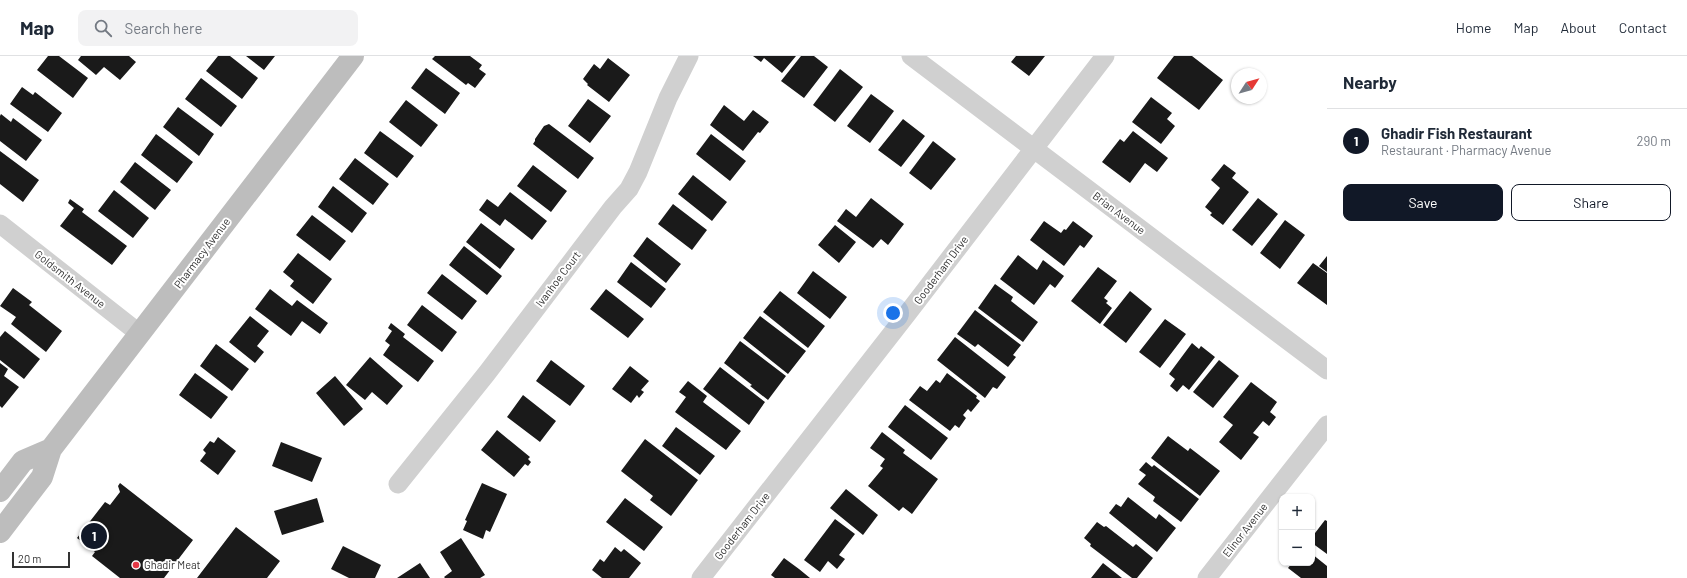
<!DOCTYPE html>
<meta charset="utf-8">
<style>
body{margin:0;font-family:Barlow,sans-serif;background:#f2f2f3;color:#1f2937}
.controls{position:absolute;right:12px;bottom:12px;display:grid;overflow:hidden;border-radius:8px;box-shadow:0 1px 3px #0004}
.controls button{width:36px;height:36px;display:grid;place-items:center;padding:0;border:0;border-bottom:1px solid #e0e1e3;background:#fff;color:#1f2937;font:20px sans-serif}
.compass{position:absolute;left:1231px;top:12px;width:36px;height:36px;border-radius:50%;background:#fff;box-shadow:0 1px 3px #0004;rotate:54deg}
.scale{position:absolute;left:12px;bottom:10px;width:58px;box-sizing:border-box;padding-left:4px;border:2px solid #333;border-top:0;font-size:11px;line-height:14px;white-space:nowrap;color:#333;-webkit-text-stroke:3px #fff;paint-order:stroke}
.you{position:absolute;left:893px;top:257px;width:14px;height:14px;margin:-10px;border:3px solid #fff;border-radius:50%;background:#1a73e8;box-shadow:0 0 0 6px #1a73e833}
.badge{display:grid;place-items:center;width:26px;height:26px;border-radius:50%;background:#111827;color:#fff;font-size:13px;font-weight:700}
.pin{position:absolute;translate:-50% -50%;border:2px solid #fff;box-shadow:0 1px 4px #0006}
.list{margin:0;padding:0;list-style:none}
h2{display:flex;justify-content:space-between;align-items:center;height:52px;margin:0;padding:0 16px;font-size:17px}
h2 small{font-size:13px;font-weight:400;color:#747a83}
.list li{display:grid;grid-template-columns:26px 1fr auto;gap:12px;align-items:center;box-sizing:border-box;height:64px;padding:0 16px;border-top:1px solid #e0e1e3}
.list b{display:block;font-size:15px;white-space:nowrap}
.list p{margin:0;font-size:13px;white-space:nowrap;color:#747a83}
.list em{font-size:13px;font-style:normal;color:#747a83}
.actions{display:flex;gap:8px;padding:12px 16px}
.actions a{flex:1;padding:9px 0;border:1px solid #111827;border-radius:8px;text-align:center;font-size:14px;color:#111827}
.actions .main{background:#111827;color:#fff}
.icon{flex:none;width:22px;height:22px;fill:none;stroke:currentColor;stroke-width:2;stroke-linecap:round;stroke-linejoin:round}
.map{position:relative;flex:none;width:1327px;height:522px;overflow:hidden}
header{display:flex;align-items:center;gap:24px;box-sizing:border-box;height:56px;padding:0 20px;background:#fff;border-bottom:1px solid #e0e1e3}
header strong{font-size:19px}
nav{display:flex;gap:22px;margin-inline-start:auto;font-size:14px}
.search{width:280px;height:36px;background:#f2f2f3;display:flex;align-items:center;gap:10px;box-sizing:border-box;padding:0 14px;border-radius:8px;color:#747a83;font-size:15px}
main{display:flex}
aside{flex:1;background:#fff}
.map>svg:first-child{display:block}
.building{fill:#1a1a1a}
.lines{fill:none;stroke-linecap:round;stroke-linejoin:round}
.street{stroke:#d0d0d0;stroke-width:19}
.secondary{stroke:#bdbdbd;stroke-width:22}
.poi-dot{fill:#e63946;stroke:#fff;stroke-width:1.5}
.labels{text-anchor:middle;stroke-width:4;stroke-linejoin:round;paint-order:stroke}
.street-label{font-size:11px;fill:#333;stroke:#fff}
.poi-label{font-size:11px;fill:#333;stroke:#fff;text-anchor:start}
</style>
<header>
<strong>Map</strong>
<div class="search"><svg class="icon" aria-label="search" viewBox="0 0 24 24"><circle cx="10" cy="10" r="6"/><path d="M15 15l6 6"/></svg>Search here</div>
<nav><a>Home</a><a>Map</a><a>About</a><a>Contact</a></nav>
</header>
<main>
<div class="map">
<svg width="1327" height="522" viewBox="0 0 1327 522">
<rect width="100%" height="100%" fill="#fff"/>
<path class="building" d="M48,0h11l29,22 -15,20 -36,-28z
M81,0h48l7,6 -16,18 -16,-13 -8,8 -18,-15z
M218,0h12l28,22 -16,21 -36,-28z
M246,0h29l-11,14z
M435,0h35l12,9 -3,4 7,5 -11,14 -7,-5 -2,2 -34,-26z
M753,0h43l-14,17 -18,-15 -3,4z
M801,0h13l14,11 -24,31 -23,-17z
M1016,0h29l-16,20 -18,-14z
M1174,0h18l31,24 -24,30 -42,-32z
M608,2l22,17 -21,27 -22,-17 1,-1 -5,-5 11,-15 6,5z
M426,12l34,25 -15,21 -34,-26z
M840,13l23,18 -28,35 -22,-17z
M201,22l36,28 -16,21 -36,-28z
M22,31l11,8 2,-3 27,21 -14,19 -38,-28z
M871,38l23,17 -24,32 -23,-17z
M1151,41l21,16 -5,6 8,7 -14,18 -29,-22z
M588,43l23,17 -21,27 -22,-17z
M406,44l32,25 -17,22 -32,-25z
M724,49l20,16 9,-11 16,12 -9,11 -2,-1 -15,19 -33,-26z
M178,51l36,27 -15,22 -36,-29z
M1,58l10,8 2,-4 29,22 -16,21 -26,-20v-25z
M903,63l22,17 -24,31 -23,-17z
M549,68l45,34 -16,21 -45,-35 2,-3v-2l9,-13z
M380,75l34,25 -17,22 -33,-25z
M1133,75l35,27 -11,14 -12,-9 -15,20 -28,-21 18,-23 4,3z
M156,78l37,28 -16,21 -36,-28z
M711,78l35,27 -16,20 -34,-27z
M933,85l23,18 -25,31 -22,-17z
M0,95l39,29 -16,22 -23,-18z
M355,102l34,26 -16,21 -34,-26z
M135,106l36,28 -16,20 -35,-28z
M1224,108l12,9 -4,5 17,14 -26,33 -13,-10 2,-2 -7,-6 15,-19 -9,-8z
M533,109l34,26 -16,21 -34,-26z
M693,119l34,27 -15,19 -34,-27z
M333,130l34,27 -15,20 -34,-26z
M114,134l35,28 -16,20 -35,-27z
M510,136l37,29 -15,19 -27,-21 -5,7 -21,-16 8,-11 11,8z
M871,142l33,26 -16,21 -7,-6 -8,9 -36,-27 9,-12 10,8z
M1258,142l20,16 -26,32 -20,-16z
M70,143l14,10 -2,3 45,34 -15,19 -52,-39 14,-18 -6,-5z
M673,148l34,26 -15,20 -34,-26z
M312,159l34,26 -16,20 -34,-26z
M1285,164l20,15 -25,34 -20,-16z
M1044,165l17,12 3,-4 2,1 7,-9 20,15 -9,12 -4,-3 -16,21 -34,-26z
M481,167l34,26 -15,20 -34,-27z
M835,169l21,17 -17,21 -21,-18z
M647,181l34,27 -15,19 -33,-27z
M464,190l38,30 -15,19 -38,-30z
M298,197l34,26 -19,25 -23,-18 4,-5 -11,-9z
M1018,199l19,15 6,-10 21,16 -9,12 -5,-4 -16,21 -34,-26z
M1327,200v16l-8,-6z
M631,206l35,27 -15,19 -34,-26z
M1313,207l14,10v32l-30,-22z
M1098,211l19,14 -13,17 4,3 -2,2 6,5 -12,16 -29,-23z
M813,215l34,26 -17,22 -33,-26z
M442,218l35,27 -15,19 -35,-27z
M995,228l18,13 -2,4 27,21 -15,20 -45,-34z
M13,232l19,14 -3,3 33,26 -16,21 -35,-28 5,-7 -16,-11z
M270,233l22,17 5,-6 31,23 -8,11 -18,-13 -11,15 -36,-27z
M606,233l38,30 -16,19 -38,-29z
M780,235l45,35 -17,22 -45,-36z
M1130,235l22,18 -26,34 -23,-18z
M422,249l35,27 -15,20 -35,-27z
M975,254l46,35 -8,10 3,2 -8,10 -30,-23 -3,3 -18,-13z
M250,260l19,15 -12,15 7,6 -9,11 -26,-21z
M760,260l46,35 -18,23 -45,-36z
M1165,263l21,15 -26,34 -21,-16z
M391,267l14,11 -2,3 31,24 -16,21 -35,-27 7,-10 -5,-4 7,-10 -4,-3z
M5,275l35,28 -16,20 -24,-19v-23z
M955,281l51,40 -9,12 -4,-2 -8,11 -48,-38z
M740,285l46,35 -18,24 -18,-14 2,-1 -28,-22z
M1192,287l7,6 2,-3 14,11 -26,33 -6,-5 -6,7 -7,-6 5,-7 -6,-5z
M216,288l33,25 -17,22 -32,-25z
M370,301l33,29 -16,19 -15,-13 -7,8 -19,-15z
M551,304l34,26 -15,20 -34,-25z
M1219,304l20,16 -26,32 -20,-16z
M0,307l8,6 -4,7 15,11 -17,21 -2,-2z
M630,310l19,15 -8,9 3,2 -5,6 -2,-3 -6,8 -19,-14z
M720,311l45,35 -16,23 -46,-36z
M195,317l33,24 -17,22 -32,-24z
M947,317l30,23 -1,2 4,3 -9,11 -3,-3 -5,6 3,3 -7,10 -4,-3 -5,6 -41,-31 11,-14 7,5 9,-11 4,3z
M335,320l28,33 -19,17 -28,-33z
M688,325l19,15 -4,6 38,29 -15,19 -51,-38 11,-15 -7,-5z
M1251,326l26,20 -7,10 6,5 -7,9 -6,-5 -10,12 6,4 -18,23 -22,-18 14,-17 -10,-8z
M523,339l33,26 -16,21 -33,-25z
M905,349l43,33 -17,22 -43,-33z
M676,371l39,29 -15,19 -38,-29z
M497,374l33,27 -2,2 3,3 -3,4 -3,-2 -11,13 -33,-27z
M882,376l23,18 -2,3 35,26 -26,35 -9,-7 -4,4 -31,-25 15,-18 -3,-2 5,-7 -15,-11z
M1168,380l20,15 2,-3 30,23 -20,25 -49,-38z
M218,381l18,14 -18,24 -18,-14 6,-8 -3,-3 7,-9 4,2z
M645,383l53,41 -27,36 -21,-16 3,-4 -32,-25z
M281,386l41,16 -10,24 -40,-16z
M1146,406l6,5 2,-2 45,34 -18,23 -28,-21 2,-4 -17,-13 8,-9 -7,-5z
M120,427l73,57 -29,38h-44l-28,-22 3,-4 -18,-14 28,-36 5,3 10,-13 -2,-6z
M482,427l25,11 -17,38 -4,-2 -3,9 -20,-9 4,-9 -2,-1z
M846,433l32,26 -15,20 -33,-27z
M1128,441l28,22 3,-5 17,14 -19,24 -48,-39 7,-9 5,3z
M317,442l7,24 -42,13 -8,-24z
M625,442l38,29 -19,24 -38,-29z
M835,463l20,15 -16,21 6,4 -8,10 -9,-8 -8,11 -16,-12z
M1325,464l2,1v33l-15,-11v-6z
M1097,466l7,5 2,-1 27,21 3,-3 17,14 -16,20h-5l-42,-32 1,-2 -7,-6z
M236,471l44,34 -13,17h-70z
M461,482l24,37 -5,3h-35l-1,-1 8,-6 -12,-19z
M343,490l38,19 -6,13h-26l-18,-9z
M615,491l6,5 3,-3 17,14 -12,15h-27l-10,-8 8,-11 4,3z
M1312,498l15,12v12h-26l-13,-10 4,-5h20z
M784,502l15,11 11,9h-35l-4,-3z
M420,507l10,15h-33z
M1103,507l19,15h-31z"/>
<g class="lines">
<path class="street" d="M911,0l416,314
M0,168l140,110
M398,428l89,-111 126,-166 16,-18 9,-17 30,-74 21,-42
M701,522l206,-264 198,-258
M1207,522l120,-153"/>
<path class="secondary" d="M0,435l23,-30 28,-12
M0,476l42,-55 9,-28 302,-393"/>
</g>
<circle class="poi-dot" cx="136" cy="509" r="4"/>
<g class="labels">
<g class="street-label">
<text transform="translate(1119 157) rotate(37)" y="4">Brian Avenue</text>
<text transform="translate(202 197) rotate(-53)" y="4">Pharmacy Avenue</text>
<text transform="translate(941 214) rotate(-53)" y="4">Gooderham Drive</text>
<text transform="translate(70 223) rotate(38)" y="4">Goldsmith Avenue</text>
<text transform="translate(558 223) rotate(-53)" y="4">Ivanhoe Court</text>
<text transform="translate(742 470) rotate(-52)" y="4">Gooderham Drive</text>
<text transform="translate(1245 474) rotate(-52)" y="4">Elinor Avenue</text>
</g>
<g class="poi-label">
<text x="144" y="513">Ghadir Meat</text>
</g>
</g>
</svg>
<div class="controls">
<button>+</button>
<button>−</button>
</div>
<svg class="compass" viewBox="-18 -18 36 36"><path d="M0-13l5 13h-10z" fill="#e53935"/><path d="M0 13l5-13h-10z" fill="#747a83"/></svg>
<div class="scale">20 m</div>
<div class="you"></div>
<div class="pin badge" style="left:94px;top:480px">1</div>
</div>
<aside>
<h2>Nearby<small></small></h2>
<ul class="list">
<li><span class="badge">1</span><div><b>Ghadir Fish Restaurant</b><p>Restaurant · Pharmacy Avenue</p></div><em>290 m</em></li>
</ul>
<div class="actions"><a class="main">Save</a><a>Share</a></div>
</aside>
</main>
